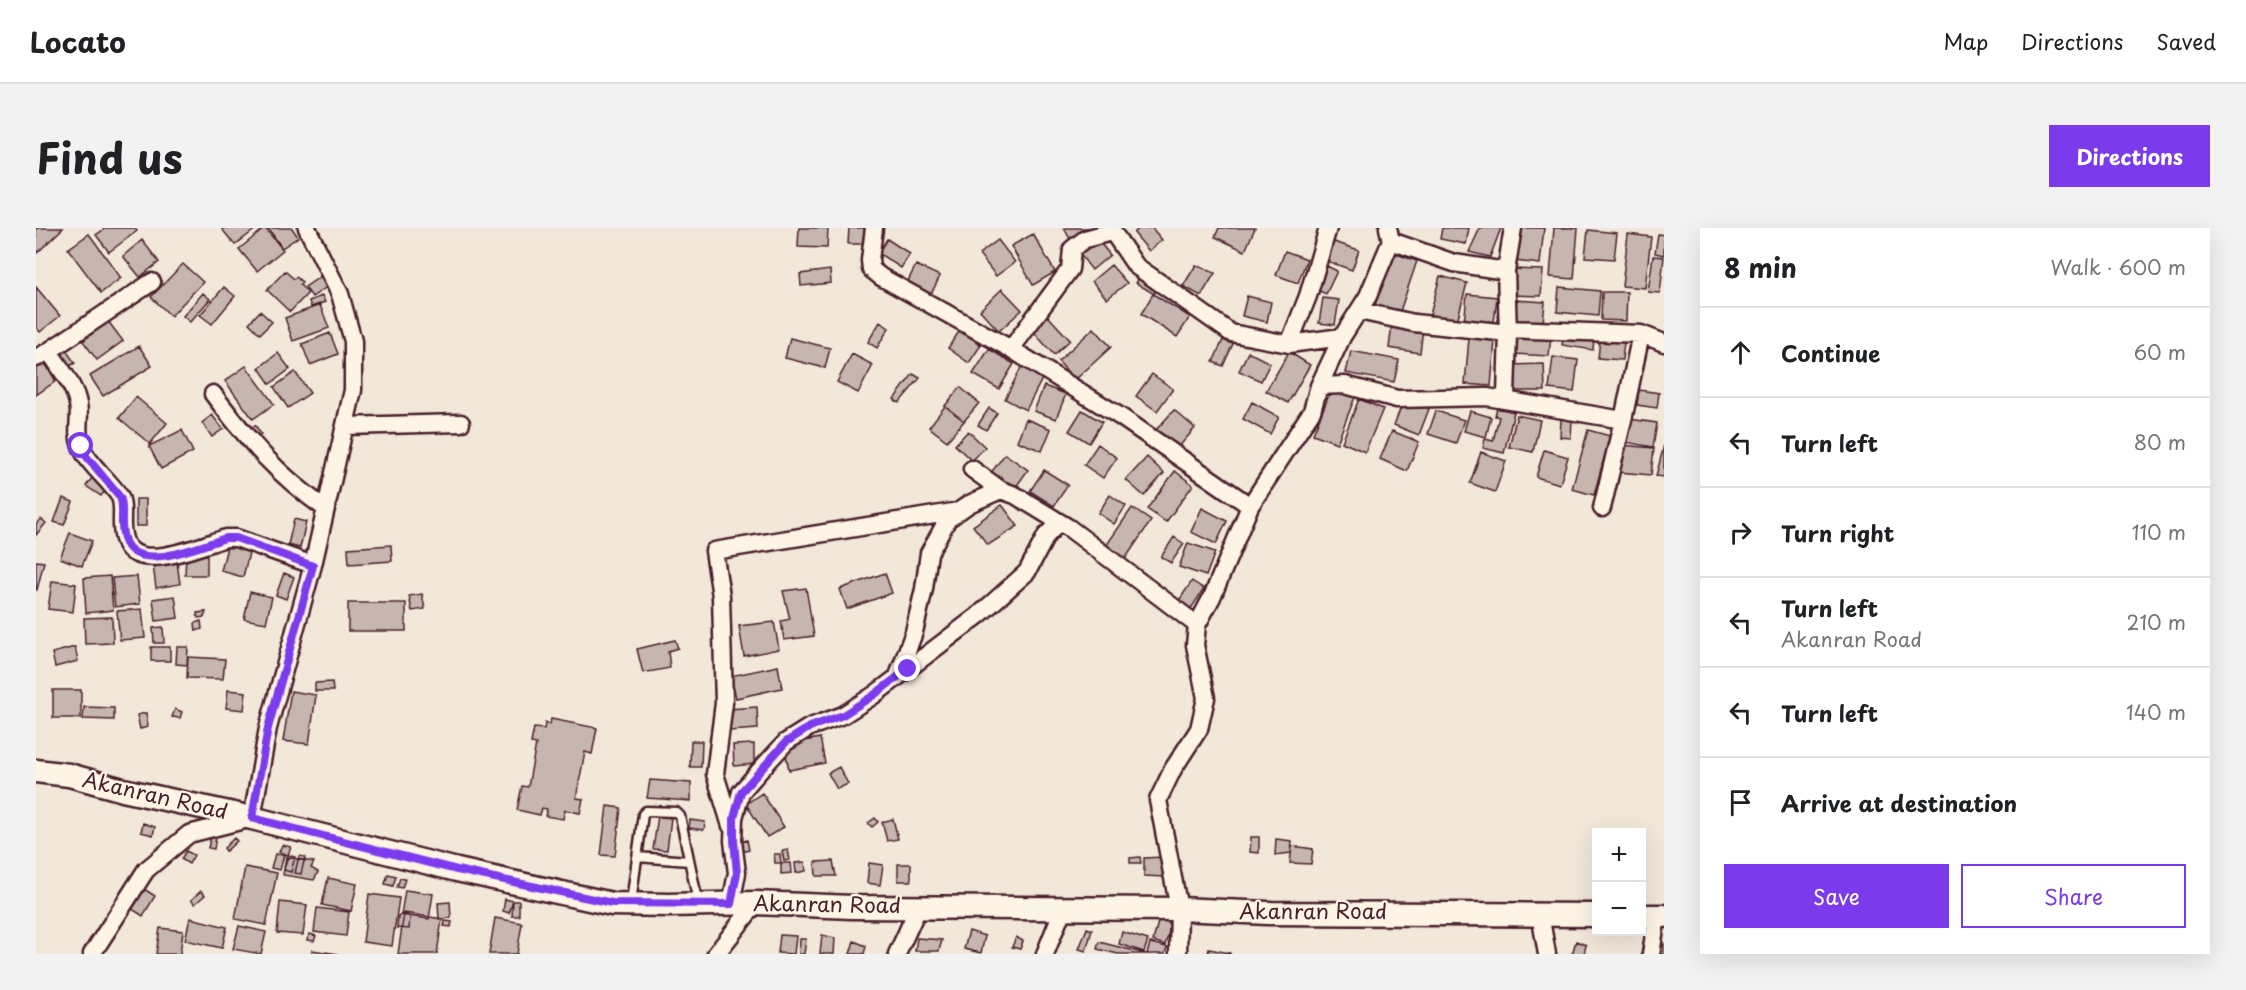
<!DOCTYPE html>
<meta charset="utf-8">
<style>
body{margin:0;font-family:"Playpen Sans",sans-serif;background:#f2f2f2;color:#202124}
.controls{position:absolute;right:18px;bottom:18px;display:grid;overflow:hidden;border-radius:0px;box-shadow:0 6px 24px #0002}
.controls button{width:54px;height:54px;display:grid;place-items:center;padding:0;border:0;border-bottom:2px solid #e0e0e0;background:#fff;color:#202124;font:30px sans-serif}
.stop{position:absolute;width:18px;height:18px;margin:-14px;border:4px solid #7c3aed;border-radius:50%;background:#fff}
.stop.end{background:#7c3aed;border-color:#fff;box-shadow:0 2px 6px #0008}
.list{margin:0;padding:0;list-style:none}
h2{display:flex;justify-content:space-between;align-items:center;height:78px;margin:0;padding:0 24px;font-size:26px}
h2 small{font-size:20px;font-weight:400;color:#757577}
.list li{display:grid;grid-template-columns:39px 1fr auto;gap:18px;align-items:center;box-sizing:border-box;height:90px;padding:0 24px;border-top:2px solid #e0e0e0}
.list b{display:block;font-size:22px;white-space:nowrap}
.list p{margin:0;font-size:20px;white-space:nowrap;color:#757577}
.list em{font-size:20px;font-style:normal;color:#757577}
.actions{display:flex;gap:12px;padding:18px 24px}
.actions a{flex:1;padding:14px 0;border:2px solid #7c3aed;border-radius:0px;text-align:center;font-size:21px;color:#7c3aed}
.actions .main{background:#7c3aed;color:#fff}
.icon{flex:none;width:33px;height:33px;fill:none;stroke:currentColor;stroke-width:2;stroke-linecap:round;stroke-linejoin:round}
.map{position:relative;flex:none;width:1628px;height:726px;overflow:hidden;border-radius:0px}
header{display:flex;align-items:center;gap:36px;box-sizing:border-box;height:84px;padding:0 30px;background:#fff;border-bottom:2px solid #e0e0e0}
header strong{font-size:28px}
nav{display:flex;gap:33px;margin-inline-start:auto;font-size:21px}
.intro{display:flex;align-items:center;justify-content:space-between;box-sizing:border-box;height:144px;padding:0 36px}
h1{margin:0;font-size:42px}
.button{padding:15px 27px;border-radius:0px;background:#7c3aed;color:#fff;font-size:21px;font-weight:700}
main{display:flex;gap:36px;padding:0 36px}
aside{flex:1;background:#fff;border-radius:0px;box-shadow:0 6px 24px #0002}
.map>svg:first-child{display:block}
.building{fill:#c7b6af;stroke:#4a1f2b;stroke-width:1.5}
.lines{fill:none;stroke-linecap:round;stroke-linejoin:round}
.lane-casing{stroke:#4a1f2b;stroke-width:13}
.street-casing{stroke:#4a1f2b;stroke-width:21}
.secondary-casing{stroke:#4a1f2b;stroke-width:27}
.lane{stroke:#fcf5e5;stroke-width:8}
.street{stroke:#fcf5e5;stroke-width:16}
.secondary{stroke:#fcf5e5;stroke-width:22}
.route{stroke:#7c3aed;stroke-width:8}
.labels{text-anchor:middle;stroke-width:4.5;stroke-linejoin:round;paint-order:stroke}
.street-label{font-size:21px;fill:#4a1f2b;stroke:#fcf5e5}
</style>
<header>
<strong>Locato</strong>
<nav><a>Map</a><a>Directions</a><a>Saved</a></nav>
</header>
<div class="intro"><h1>Find us</h1><a class="button">Directions</a></div>
<main>
<div class="map">
<svg width="1628" height="726" viewBox="0 0 1628 726">
<rect width="100%" height="100%" fill="#f1e8da"/>
<filter id="ink" filterUnits="userSpaceOnUse"><feTurbulence type="fractalNoise" baseFrequency=".0167" numOctaves="2"/><feDisplacementMap in="SourceGraphic" scale="12" xChannelSelector="R" yChannelSelector="G"/><feConvolveMatrix kernelMatrix="1 2 1 2 8 2 1 2 1" color-interpolation-filters="sRGB"/></filter>
<g filter="url(#ink)">
<path class="building" d="M0,0h27l-26,25z
M70,0h28l3,3 -28,21 -13,-17z
M185,0h36l-22,17z
M229,0l18,22 -26,21 -18,-22z
M232,0h24l6,9 -16,11z
M763,0h29l-1,20 -29,-1z
M813,0h16l-3,16h-14z
M1028,0h25v1l-19,10z
M1103,0h13l10,12 -13,11 -15,-18z
M1183,0h36l-10,23 -30,-14z
M1406,0h27l-3,16 -26,-5z
M1444,0h21l-11,29 -21,-5z
M1483,0h25l-4,36 -25,-3z
M1518,0h24l-4,51 -24,-2z
M1552,2l29,3 -3,26 -29,-2z
M53,6l32,44 -20,15 -33,-44z
M997,6l22,38 -22,13 -22,-39z
M1592,6l23,3 -6,51 -23,-2z
M1622,6l6,1v20l-9,-2z
M1060,10l14,17 -18,15 -14,-18z
M851,11l23,15 -9,14 -23,-15z
M106,12l17,22 -19,15 -17,-21z
M962,12l17,22 -19,14 -17,-22z
M1295,13l28,9 -7,20 -28,-10z
M1249,23l22,8 -9,24 -22,-8z
M1357,25l24,8 -19,56 -24,-9z
M1617,28l11,1 -4,36 -12,-1z
M147,36l20,18 -32,34 -20,-19z
M880,37l24,11 -10,20 -24,-11z
M1075,37l16,18 -20,16 -15,-18z
M1160,37l19,8 -14,23 -18,-10z
M1291,38l10,5 -11,23 -11,-5z
M1477,41l30,1 -2,26 -29,-1z
M794,42l1,13 -30,3 -1,-12z
M249,43l9,8 2,-2 6,5 -2,3 8,8 -18,19 -23,-22z
M1105,47l18,10 -5,9 -18,-11z
M285,48l7,10 -16,11 -7,-10z
M1404,48l27,7 -10,38 -27,-6z
M0,59l24,29 -20,16 -4,-5z
M188,59l11,9 -23,28 -12,-9z
M1523,59l41,4 -2,25 -41,-4z
M966,61l20,21 -23,21 -19,-21z
M1566,64h25l-1,29 -25,-1z
M167,65l7,6 -20,23 -7,-6z
M1117,66l37,23 -13,20 -36,-23z
M1431,66l30,3 -3,25 -4,-1v7l-26,-3z
M286,68l3,6 -14,5 -2,-6z
M1211,68l24,6 -4,20 -25,-6z
M1287,70l16,2 -4,25 -16,-2z
M1480,72l29,2 -2,21 -29,-3z
M284,77l9,23 -36,13 -8,-23z
M224,83l12,11 -12,12 -11,-11z
M1011,87l23,25 -16,15 -22,-25z
M72,93l15,20 -26,19 -14,-19z
M844,94l9,6 -12,20 -9,-6z
M1356,96l31,4 -3,25 -31,-5z
M1058,100l17,19 -36,33 -17,-19z
M924,102l21,15 -12,18 -21,-15z
M1480,104l35,2 -2,22 -35,-2z
M294,105l8,21 -28,11 -8,-21z
M1528,106l30,4 -1,12 -31,-5z
M754,110l40,10 -5,20 -40,-10z
M1433,110l26,2 -4,46 -26,-2z
M1564,111l24,3 -2,18 -24,-2z
M1187,112l10,4 -10,22 -10,-4z
M27,118l12,17 -8,5 -12,-17z
M103,118l13,20 -49,30 -13,-20z
M953,121l25,15 -15,25 -26,-15z
M1315,123l48,9 -5,22 -48,-9z
M1212,124l22,11 -9,18 -22,-10z
M1253,124l21,13 -22,38 -22,-12z
M242,125l12,16 -20,15 -11,-16z
M816,126l21,11 -15,28 -21,-11z
M1517,129l25,3 -4,32 -25,-3z
M7,132l13,21 -20,14v-30z
M987,136l21,11 -18,35 -21,-11z
M1508,136l1,27h-34v-26z
M210,138l28,38 -21,15 -28,-38z
M259,144l15,21 -22,15 -14,-21z
M877,146l7,4 -21,25 -5,-4z
M1116,146l21,15 -16,22 -21,-15z
M1008,158l22,8 -10,25 -22,-8z
M924,159l19,16 -15,18 -19,-15z
M1296,160l23,9 -18,46 -24,-9z
M1603,162l20,3 -2,15 -20,-3z
M100,169l31,26 -17,21 -31,-26z
M1323,171l24,10 -18,43 -23,-10z
M1368,171l25,10 -10,26 -25,-10z
M1216,174l27,15 -9,17 -27,-15z
M909,178l19,15 -17,20 -18,-14z
M1461,179l17,5 -10,41 -21,-5 2,-9 8,2 6,-24 -4,-1z
M953,180l8,5 -11,17 -8,-5z
M1046,182l20,12 -13,21 -20,-12z
M1138,182l21,18 -18,21 -21,-19z
M1400,183l28,9 -8,23 -28,-9z
M1434,183l21,6 -5,20 -22,-6z
M176,187l11,14 -11,8 -10,-14z
M1481,187l23,5 -7,32 -24,-5z
M990,191l25,10 -9,22 -25,-10z
M1525,191h11l-1,19 -11,-1z
M1593,191l28,4 -4,24 -28,-5z
M219,197l6,9 -8,5 -5,-9z
M146,202l11,22 -32,17 -12,-23z
M1552,202l22,6 -16,59 -22,-6z
M932,203l17,16 -13,14 -17,-16z
M1356,203l27,11 -12,29 -27,-12z
M1062,216l19,14 -14,20 -19,-13z
M1585,217l33,3 -3,27 -33,-3z
M1628,217v32l-8,-1z
M1508,222l24,7 -8,27 -24,-7z
M1445,224l25,9 -11,31 -25,-9z
M969,226l23,16 -15,21 -23,-17z
M1111,229l17,16 -20,23 -18,-16z
M1008,242l24,15 -14,21 -24,-15z
M1139,243l18,14 -27,37 -19,-13z
M56,250l15,10 -6,8 -15,-10z
M1074,267l16,11 -12,18 -16,-11z
M27,270l10,4 -9,23 -10,-3z
M100,271h10v27h-10z
M966,277l16,21 -30,19 -15,-19z
M1096,280l19,13 -26,38 -19,-13z
M1166,280l25,13 -11,23 -25,-12z
M5,291l5,4 -10,12v-11z
M258,291l12,3 -6,26 -12,-3z
M34,305l22,8 -10,25 -22,-8z
M1138,309l10,7 -13,19 -10,-6z
M192,315l22,6 -7,28 -22,-6z
M1152,315l27,9 -9,24 -27,-9z
M355,317l1,16 -43,3 -1,-16z
M150,327h21v20h-22z
M0,333l8,1 -7,28h-1z
M141,334l3,22 -24,4 -3,-23z
M248,345l10,4 -8,22 -10,-4z
M849,345l7,20 -45,16 -7,-20z
M74,348l3,34 -27,3 -2,-35z
M101,348l3,28 -25,3 -3,-29z
M16,353l24,3 -3,28 -25,-3z
M1156,353l12,8 -14,21 -12,-8z
M770,360l8,48 -30,4 -3,-19 9,-2 -7,-28z
M214,364l22,5 -6,26 -22,-4z
M386,366l3,15 -13,2 -3,-15z
M139,368l3,22 -22,3 -3,-22z
M312,375h58v28h-58z
M106,381l3,29 -25,2 -3,-29z
M170,384l-2,5 -6,1 -1,-5z
M76,389l1,26 -28,1 -1,-26z
M165,393l1,8 -6,2 -1,-8z
M738,394l5,27 -35,7 -5,-30z
M127,399l1,16h-10l-1,-15z
M639,412l3,8 -10,3 2,17 -27,5 -6,-24z
M39,419l3,14 -23,6 -3,-14z
M115,419h19v14h-19z
M141,419h11l-1,18 -11,-1z
M152,429l37,2 -2,20 -36,-1z
M742,438l4,22 -46,10 -5,-22z
M296,454l1,9h-18v-8z
M17,462h28v28h-28z
M192,462l18,2 -2,18 -18,-2z
M255,463l25,4 -7,49 -26,-3z
M48,479l30,1v12l-31,-1z
M721,479l1,22 -29,2 -1,-22z
M139,481l7,3 -2,6 -8,-1z
M110,485l2,14 -8,2 -3,-14z
M515,491l46,9 -5,26 -7,-2 -9,46 7,1 -3,14 -15,-3 -2,9 -18,-3 2,-7 -5,-1 -2,7 -23,-5 5,-24 6,1 8,-43 -5,-1 3,-15 10,1 1,-6 5,2z
M784,510l5,25 -36,7 -5,-25z
M655,513h11l-1,26h-11z
M718,516v20l-20,2 -1,-21z
M803,539l9,17 -11,5 -9,-16z
M614,552l41,3v18l-44,-3z
M726,565l22,34 -17,10 -21,-33z
M571,578l14,2 -6,48 -14,-1z
M622,588l13,2 -4,32 -14,-1z
M839,590l3,4 -6,5 -4,-4z
M857,591l5,20 -11,2 -5,-19z
M654,592l15,2 -1,8 -15,-2z
M107,595l12,4 -2,8 -12,-3z
M175,608l5,1 -2,12 -6,-1z
M1215,609h8v16l-9,-1z
M198,610l3,3 -11,10 -2,-3z
M1240,611l16,2 -1,12 -16,2z
M711,612l2,10 -7,2 -3,-9z
M246,617l9,2 -3,8 -9,-3z
M1256,618l21,3 -2,15 -21,-1z
M752,622l2,10 -6,1 -2,-10z
M150,623l8,4 -5,9 -8,-5z
M239,626l9,1 -4,15 -9,-2z
M738,626h6l1,9h-6z
M252,627l7,2 -4,15 -7,-2z
M263,628l6,1 -4,17 -6,-1z
M250,629l28,5 -3,6 7,4 -4,8 -31,-5z
M1104,629l1,6h-11v-5z
M1129,629l-1,20 -20,-1v-18z
M797,633l3,15h-20l-1,-14z
M769,634l1,9 -10,2 -1,-10z
M745,635h10l1,10 -11,1z
M833,635l14,2 -3,20 -13,-2z
M862,636h13v17h-13z
M209,639l32,6 -11,52 -31,-6z
M352,646l8,2 -3,10 -8,-2z
M292,650l29,6 -6,27 -29,-6z
M364,650l5,1 -3,9 -5,-1z
M108,661l11,7 -12,20 -11,-7z
M369,662l28,4 -4,25 -28,-4z
M165,663l4,4 -10,9 -4,-4z
M333,666l30,4 -7,48 -29,-4z
M469,671l8,2 -4,12 -6,-2z
M477,673h6v15h-7z
M244,674l27,3 -4,30 -26,-2z
M414,674l1,16 -12,1 -1,-16z
M281,680l32,4 -3,24 -32,-4z
M368,685l6,4 -1,12 -12,-1 1,-12z
M368,685l38,6 -5,35h-39z
M154,690l37,9 -5,21 -37,-8z
M459,690l27,5 -5,31h-28z
M1123,690l13,3 -7,24 -12,-4z
M409,693l7,1 -1,5 -7,-1z
M203,698l27,6 -5,22 -28,-5z
M124,700l23,3 -3,23h-24z
M1051,700l5,2 -6,21 -7,-2z
M933,703l16,5 -4,17 -17,-4z
M1086,704l26,8 -4,12 -25,-8z
M274,706l6,2 -2,5 -7,-1z
M744,707l16,1 -2,18 -16,-1z
M786,707l13,3 -1,16h-14z
M980,709l7,4 -3,8 -8,-2z
M881,710l25,2 -3,11h-24z
M764,711h6l-2,15h-5z
M818,713l12,5 -2,8h-14z
M1540,713l10,4 -2,9h-12z
M1063,714l48,12 3,-11 17,4 -2,7h-47l-21,-5z
M1625,716h3v10h-4z
M1173,721l21,4v1h-22z
M276,722l26,4h-26z"/>
<g class="lines">
<g class="lane-casing">
<path id="lane" d="M601,629l52,4
M595,674l12,-88 3,-3 30,1 4,4 18,86"/>
</g>
<g class="street-casing">
<path id="street" d="M838,0l-4,32 1,9 10,8 130,72 110,68 129,89
M1074,0l26,38 95,67 58,11 53,-7
M1355,13l63,22 52,8
M1323,83l55,12 94,10
M1471,101l134,5 23,9
M1253,116l19,-48 20,-68
M975,121l59,-80 2,-20 13,-10 26,-7
M13,123c10,16 26,35 29,53 3,14 -3,28 3,42 7,19 28,33 39,51 5,12 -1,26 4,42 10,37 77,6 102,-1h10l77,27
M0,130l13,-7 103,-69
M1283,158l26,-1 52,14 90,-2 136,23
M177,166c36,47 64,81 113,115
M1467,171l3,-4 2,-62 -2,-62 7,-43
M309,198l116,-3
M936,241l29,21 14,5 54,33 128,97
M1566,280l21,-88 18,-86
M862,448l16,-44 10,-43 5,-36 19,-34 21,-15 32,-14
M695,598l-16,-52 9,-71 -3,-107 -7,-45 245,-40
M695,676l6,-31 -4,-32 1,-23 7,-26 21,-24 24,-26 24,-15 33,-12 31,-20 105,-80 48,-43 19,-36 13,-14
M1504,686l7,40
M56,726l54,-84 43,-36 63,-16 16,-90 45,-163 40,-175v-49l-13,-47 -33,-66
M680,726l40,-51
M861,726l22,-48
M1009,726l18,-45
M1142,726l1,-45 -21,-109 15,-31 26,-40 7,-31 -11,-53 2,-20 15,-28 38,-91 62,-95 7,-25 23,-49 26,-41 23,-55 -3,-13
M1615,726l6,-38"/>
</g>
<g class="secondary-casing">
<path id="secondary" d="M0,543l33,4 54,15 129,28 205,52 155,34 57,1 87,-2 96,4 327,2 89,4 328,2
M1606,688h22"/>
</g>
<use href="#lane" class="lane"/>
<use href="#street" class="street"/>
<use href="#secondary" class="secondary"/>
</g>
</g>
<g class="lines" filter="url(#ink)">
<path class="route" d="M45,218l5,10 34,41c5,12 -1,26 4,41 10,38 77,7 102,0h10l77,28 -45,162 -16,90 205,52 155,33 119,1 6,-31 -3,-32v-23l7,-26 45,-50 24,-15 33,-12 31,-20 34,-26"/>
</g>
<g class="labels">
<g class="street-label">
<text transform="translate(119 568) rotate(13)" y="7">Akanran Road</text>
<text transform="translate(791 677) rotate(1)" y="7">Akanran Road</text>
<text x="1277" y="691">Akanran Road</text>
</g>
</g>
</svg>
<div class="controls">
<button>+</button>
<button>−</button>
</div>
<div class="stop" style="left:45px;top:218px"></div>
<div class="stop end" style="left:872px;top:441px"></div>
</div>
<aside>
<h2>8 min<small>Walk · 600 m</small></h2>
<ul class="list">
<li><svg class="icon" aria-label="ahead" viewBox="0 0 24 24"><path d="M12 20V5M6 11l6-6 6 6"/></svg><div><b>Continue</b></div><em>60 m</em></li>
<li><svg class="icon" aria-label="left" viewBox="0 0 24 24"><path d="M17 20v-9H6M10 6l-5 5 5 5"/></svg><div><b>Turn left</b></div><em>80 m</em></li>
<li><svg class="icon" aria-label="right" viewBox="0 0 24 24"><path d="M7 20v-9h11M14 6l5 5-5 5"/></svg><div><b>Turn right</b></div><em>110 m</em></li>
<li><svg class="icon" aria-label="left" viewBox="0 0 24 24"><path d="M17 20v-9H6M10 6l-5 5 5 5"/></svg><div><b>Turn left</b><p>Akanran Road</p></div><em>210 m</em></li>
<li><svg class="icon" aria-label="left" viewBox="0 0 24 24"><path d="M17 20v-9H6M10 6l-5 5 5 5"/></svg><div><b>Turn left</b></div><em>140 m</em></li>
<li><svg class="icon" aria-label="arrive" viewBox="0 0 24 24"><path d="M6 21V4h12l-3 4 3 4H6"/></svg><div><b>Arrive at destination</b></div></li>
</ul>
<div class="actions"><a class="main">Save</a><a>Share</a></div>
</aside>
</main>
